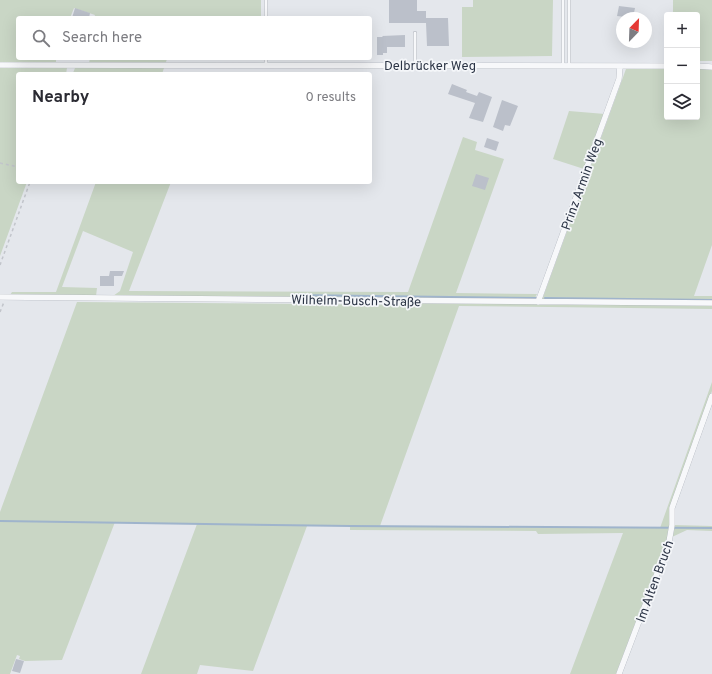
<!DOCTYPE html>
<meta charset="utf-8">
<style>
body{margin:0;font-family:Overpass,sans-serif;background:#f2f2f3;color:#2b2b33}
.controls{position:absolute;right:12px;top:12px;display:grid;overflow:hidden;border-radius:4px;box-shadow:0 4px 16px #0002}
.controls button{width:36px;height:36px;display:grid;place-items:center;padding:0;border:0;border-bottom:1px solid #e1e1e2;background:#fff;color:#2b2b33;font:20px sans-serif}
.compass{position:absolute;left:616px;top:12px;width:36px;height:36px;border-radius:50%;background:#fff;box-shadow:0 4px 16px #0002;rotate:23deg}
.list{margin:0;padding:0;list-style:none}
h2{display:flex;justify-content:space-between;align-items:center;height:52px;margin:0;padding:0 16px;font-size:17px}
h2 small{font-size:13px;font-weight:400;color:#7c7c81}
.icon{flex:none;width:22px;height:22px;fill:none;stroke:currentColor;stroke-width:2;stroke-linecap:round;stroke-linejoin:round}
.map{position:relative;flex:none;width:712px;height:674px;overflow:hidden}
.search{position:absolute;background:#fff;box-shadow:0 4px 16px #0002;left:16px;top:16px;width:356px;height:44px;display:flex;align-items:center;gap:10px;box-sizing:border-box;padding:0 14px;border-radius:4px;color:#7c7c81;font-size:15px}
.panel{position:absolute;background:#fff;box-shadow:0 4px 16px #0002;left:16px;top:72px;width:356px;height:112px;border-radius:4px}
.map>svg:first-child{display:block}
.green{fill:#c9d6c5}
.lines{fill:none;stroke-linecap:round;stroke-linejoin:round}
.stream{stroke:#9fb4cc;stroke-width:2}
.building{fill:#bbc0ca}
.lane-casing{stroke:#a9aeb7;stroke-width:4}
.street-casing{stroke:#a9aeb7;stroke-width:6}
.path{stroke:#c2c5cb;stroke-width:1.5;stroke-dasharray:3 3;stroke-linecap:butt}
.lane{stroke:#f7f8fa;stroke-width:3}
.street{stroke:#f7f8fa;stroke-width:5.5}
.labels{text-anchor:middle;stroke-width:3.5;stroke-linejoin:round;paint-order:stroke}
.street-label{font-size:13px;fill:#2b3445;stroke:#f4f6f9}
</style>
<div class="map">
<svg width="712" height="674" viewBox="0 0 712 674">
<rect width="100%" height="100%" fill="#e4e7ec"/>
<path class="green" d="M0,0h261v18h-167l1,-3 -21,-7 -4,10h-52v40h38v10h11l-1,6h-48v108h9l-27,74z
M473,0h80l-1,56 -90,1v-50h11z
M673,0h39v61h-15v-46h-24z
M90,58h170l-2,2 -91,-1 -5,15 -89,-1 2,-5h13z
M626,69h41v48h30v-48h15v176l-18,51h18v6l-170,-2z
M569,111l36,3 -21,55 -31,-10z
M463,137l14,5 -2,8 29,9 -48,134 81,1 -3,6 -421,-4 7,-5 13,-39 -50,-21 -21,56 35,1 -1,8 -86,-1 2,-3h44l40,-110h75l-42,109 279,1z
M77,302l334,3 1,-3 300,3v4l-253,-3 -79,220 280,2 52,-146v9l-42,117v17l-3,15 -51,134h-46l53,-141 -85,1 -2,-3 -186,-1v-4h-43l-54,145 -53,-6 -3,9h-56l56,-150 -82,-2 -53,138 -37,1 -6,-2 1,-3 -3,-1 -7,19h-10v-162z
M674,525l38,1v5l-25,-1 -15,7z"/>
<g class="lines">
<path class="stream" d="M292,295l244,3
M545,298l167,2
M0,521l350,5 362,2"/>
</g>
<path class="building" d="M389,0h28v11h9v7h22l1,28h-22l-1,-23h-37z
M619,6l16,2 -2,10 -16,-2z
M75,8l15,5 -1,5h-17z
M405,35v12h-18v6h-4v2h-6v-18h6l-1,-1z
M452,84l15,6 -1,2 11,4 2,-4 13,5 -9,25 -14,-4 6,-15 -27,-9z
M502,100l16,6 -8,20 -5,-1 -2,6 -10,-4z
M487,138l12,4 -3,9 -12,-4z
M476,174l13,4 -4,12 -13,-4z
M110,271h14l-2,5h-8v10h-14v-10h9z
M16,659l8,2 -4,12 -8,-2z"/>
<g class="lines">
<g class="lane-casing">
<path id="lane" d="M266,0v18
M563,0v66
M415,33v32
M266,58v7
M569,66v-66"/>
</g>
<g class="street-casing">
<path id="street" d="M0,65l667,1
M697,66l15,1
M0,297l712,6
M538,302l81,-223 1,-13
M619,674l50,-132 3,-17v-17l40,-112"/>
</g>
<path class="path" d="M0,163l18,4
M0,265l30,-83
M0,312l4,-10"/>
<use href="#lane" class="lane"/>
<use href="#street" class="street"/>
</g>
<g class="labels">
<g class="street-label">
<text x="430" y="70">Delbrücker Weg</text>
<text transform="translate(581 184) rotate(-70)" y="5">Prinz Armin Weg</text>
<text transform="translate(356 300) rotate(1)" y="5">Wilhelm-Busch-Straße</text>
<text transform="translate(654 581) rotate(-70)" y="5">Im Alten Bruch</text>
</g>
</g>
</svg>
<div class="controls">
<button>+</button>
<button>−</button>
<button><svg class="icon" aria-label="layers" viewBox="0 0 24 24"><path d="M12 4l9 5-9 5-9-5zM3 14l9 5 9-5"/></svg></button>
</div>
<svg class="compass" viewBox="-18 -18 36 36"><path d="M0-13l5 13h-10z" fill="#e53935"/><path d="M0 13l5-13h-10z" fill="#7c7c81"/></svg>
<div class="search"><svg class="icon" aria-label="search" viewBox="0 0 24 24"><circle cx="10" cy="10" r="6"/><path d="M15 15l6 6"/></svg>Search here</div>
<section class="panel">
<h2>Nearby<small>0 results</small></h2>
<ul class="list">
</ul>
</section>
</div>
